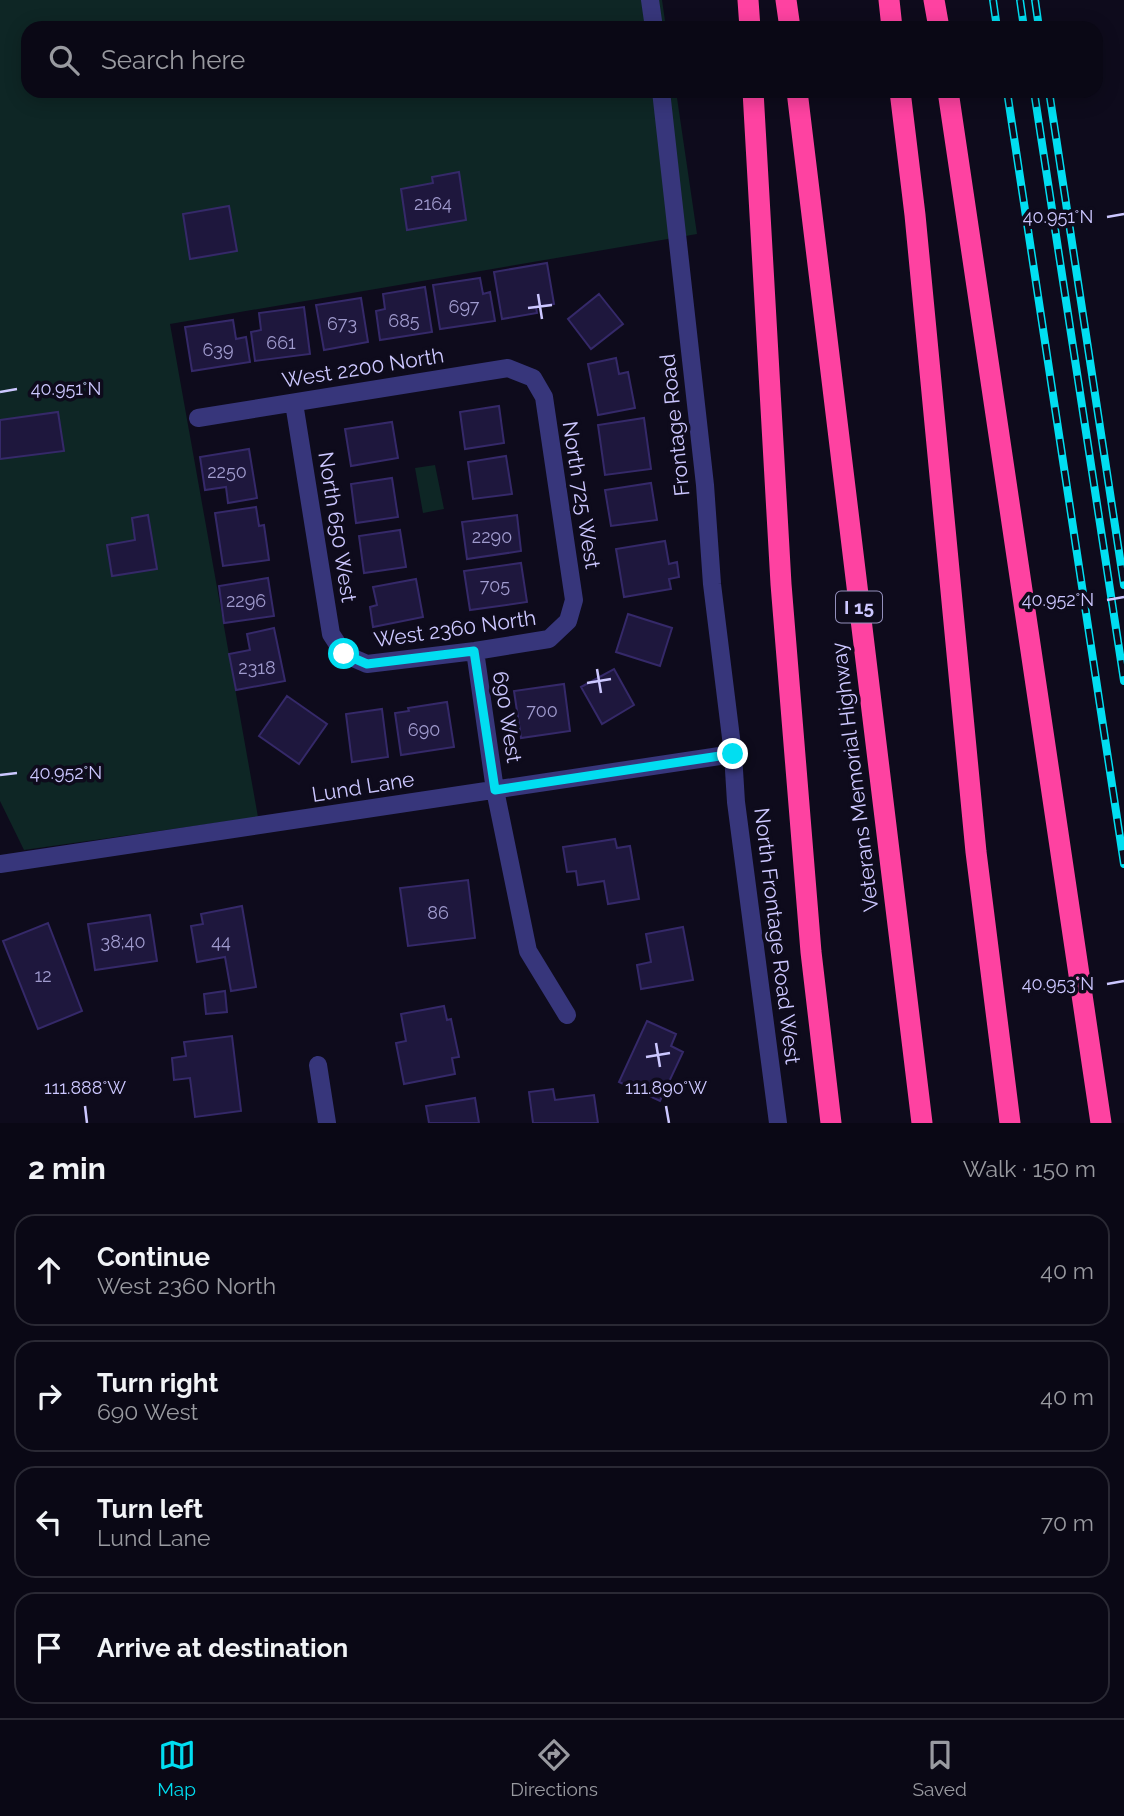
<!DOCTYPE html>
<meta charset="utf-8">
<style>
body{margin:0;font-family:Raleway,sans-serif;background:#13111e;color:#f1f3f6}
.stop{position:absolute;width:21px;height:21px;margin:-16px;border:5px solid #01def1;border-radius:50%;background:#fff}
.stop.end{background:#01def1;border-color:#fff;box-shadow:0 2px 7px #0008}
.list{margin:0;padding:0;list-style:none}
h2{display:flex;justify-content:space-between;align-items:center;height:91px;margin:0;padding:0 28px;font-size:30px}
h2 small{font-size:23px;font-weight:400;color:#999aa0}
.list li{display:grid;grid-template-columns:46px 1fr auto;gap:21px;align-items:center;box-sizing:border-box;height:112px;margin:0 14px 14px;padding:0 14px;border:2px solid #2a2934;border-radius:21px}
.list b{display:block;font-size:26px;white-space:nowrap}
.list p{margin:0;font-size:23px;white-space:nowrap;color:#999aa0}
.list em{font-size:23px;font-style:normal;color:#999aa0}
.icon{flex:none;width:38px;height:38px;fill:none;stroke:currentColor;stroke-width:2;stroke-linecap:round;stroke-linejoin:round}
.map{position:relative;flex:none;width:1124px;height:1123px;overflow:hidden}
.search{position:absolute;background:#0a0815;box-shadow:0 4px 18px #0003;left:21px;right:21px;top:21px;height:77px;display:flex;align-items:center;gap:18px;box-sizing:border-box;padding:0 24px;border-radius:21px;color:#999aa0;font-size:26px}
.sheet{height:595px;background:#0a0815}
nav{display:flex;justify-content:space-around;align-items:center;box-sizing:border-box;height:98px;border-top:2px solid #2a2934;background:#0a0815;font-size:19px;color:#999aa0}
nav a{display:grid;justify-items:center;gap:4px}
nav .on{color:#01def1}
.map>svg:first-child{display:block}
.green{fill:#0e2625}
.building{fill:#1e173d;stroke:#352969;stroke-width:2}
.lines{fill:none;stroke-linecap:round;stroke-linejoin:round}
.minor{stroke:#37367b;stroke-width:18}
.tertiary{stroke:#37367b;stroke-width:18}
.motorway{stroke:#fe42a1;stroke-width:21}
.rail-casing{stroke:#01def1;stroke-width:8}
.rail{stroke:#0e0b1c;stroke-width:5;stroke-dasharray:16;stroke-linecap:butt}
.route{stroke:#01def1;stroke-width:9}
.ticks{fill:none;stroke:#ccc7ff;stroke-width:2.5}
.labels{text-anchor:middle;stroke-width:7;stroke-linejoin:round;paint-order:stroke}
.number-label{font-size:18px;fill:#a09bce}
.shield{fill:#0e0b1c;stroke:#938fbb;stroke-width:2}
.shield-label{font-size:19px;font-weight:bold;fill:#ccc7ff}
.street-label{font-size:21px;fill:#ccc7ff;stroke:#0e0b1c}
.ticks-label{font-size:18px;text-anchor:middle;fill:#ccc7ff;stroke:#0e0b1c;stroke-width:7;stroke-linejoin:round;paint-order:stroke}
</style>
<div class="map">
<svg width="1124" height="1123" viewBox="0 0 1124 1123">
<rect width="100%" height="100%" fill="#0e0b1c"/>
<path class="green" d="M0,0h662l4,28h-638v63h648l21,143 -527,90 88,493 -234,33 -24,-49z
M435,465l9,44 -21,4 -8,-45z"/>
<path class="building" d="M459,172l7,48 -59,10 -6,-41 32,-6 -1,-6z
M229,206l8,45 -47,8 -7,-45z
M547,263l7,41 -18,3 1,6 -35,6 -8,-47z
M480,278l3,16 7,-2 5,29 -55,8 -7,-44z
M425,287l7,45 -52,8 -4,-29 9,-2 -2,-15z
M599,294l24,30 -32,25 -23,-30z
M361,298l7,44 -44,8 -8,-45z
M304,307l6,47 -55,7 -4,-29 10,-2 -2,-17z
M233,320l3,19 10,-2 4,25 -58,9 -7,-44z
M616,358l3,16 9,-2 7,36 -37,7 -10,-51z
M499,406l5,37 -39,6 -5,-37z
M58,412l6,39 -64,8v-39z
M644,418l7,51 -46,6 -7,-50z
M392,422l6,36 -47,8 -6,-37z
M249,449l8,49 -29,5 -2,-16 -21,3 -5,-33z
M506,456l6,38 -39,5 -5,-37z
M392,478l6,39 -42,6 -5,-39z
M651,483l6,37 -46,6 -6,-36z
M256,507l3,19 5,-1 5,35 -46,6 -8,-53z
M148,515l9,54 -45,7 -5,-31 28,-5 -3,-22z
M517,515l4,36 -54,8 -5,-37z
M400,530l6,37 -42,6 -5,-37z
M665,541l4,23 8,-2 2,15 -10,2 2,10 -47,8 -8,-48z
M521,563l6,39 -57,8 -6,-39z
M268,578l6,38 -50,7 -5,-37z
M416,579l7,38 -50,10 -3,-20 7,-2 -4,-18z
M628,614l44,14 -12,38 -44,-14z
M274,628l11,53 -49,9 -7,-36 21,-4 -3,-16z
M614,669l20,36 -32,19 -21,-37z
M564,684l6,47 -49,7 -7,-47z
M287,696l40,28 -28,40 -40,-28z
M447,702l7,45 -53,8 -6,-42 14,-2 -1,-3z
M382,709l6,48 -36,5 -6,-48z
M615,839l2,9 13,-2 9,53 -31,5 -4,-23 -26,4 -2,-14 -9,1 -4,-25z
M468,880l7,58 -67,8 -8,-58z
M242,906l14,81 -25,4 -6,-34 -28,5 -6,-36 12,-2 -2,-10z
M150,915l7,46 -62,9 -7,-46z
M48,923l34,88 -44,18 -35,-88z
M683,927l10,53 -52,9 -4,-24 14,-3 -5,-28z
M225,991l2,21 -21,2 -2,-20z
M444,1006l3,14 4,-1 8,38 -7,1 3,16 -51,10 -8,-41 10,-2 -5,-27z
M647,1021l29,13 -5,12 12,6 -23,49 -41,-19z
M232,1036l9,75 -46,6 -5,-39 -16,2 -2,-22 14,-2 -2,-14z
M553,1089l2,11 39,-5 4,28h-65l-4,-31z
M475,1098l4,25h-50l-3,-17z"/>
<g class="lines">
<path class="minor" d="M198,418l310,-50 25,10 11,19 30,203 -6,21 -19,18 -74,12 -108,13 -23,-10 -13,-20 -37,-231
M475,651l20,139 33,161 39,64
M0,864l733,-110
M318,1065l9,58"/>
<path class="tertiary" d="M650,0l4,28
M661,91l44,394 7,99 21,170 3,48 42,321"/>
<path class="motorway" d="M748,0l2,28
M786,0l4,28
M889,0l3,28
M934,0l5,28
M753,91l28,493 30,368 20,171
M797,91l125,1032
M900,91l15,124 61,637 34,271
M948,91l153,1032"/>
<g class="rail-casing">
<path id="rail" d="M993,0l4,28
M1020,0l4,28
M1035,0l4,28
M1007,91l117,773
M1034,91l90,590
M1049,91l75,494"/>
</g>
<use href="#rail" class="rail"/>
</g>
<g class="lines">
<path class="route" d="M344,654l23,10 107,-13 21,139 238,-36"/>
</g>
<path class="ticks" d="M1107,217l17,-3M538,294l4,25M528,308l24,-3M0,392l17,-3M1107,600l17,-3M597,669l4,24M587,683l24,-4M0,775l17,-2M1107,984l17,-3M656,1043l4,24M646,1057l24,-4M85,1106l2,17M666,1106l3,17"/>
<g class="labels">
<g class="number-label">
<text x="433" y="210">2164</text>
<text x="464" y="313">697</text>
<text x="404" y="327">685</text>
<text x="342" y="330">673</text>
<text x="281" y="349">661</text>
<text x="218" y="356">639</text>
<text x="227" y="478">2250</text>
<text x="492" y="543">2290</text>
<text x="495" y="592">705</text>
<text x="246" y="607">2296</text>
<text x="257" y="674">2318</text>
<text x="542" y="717">700</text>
<text x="424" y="736">690</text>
<text x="438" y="919">86</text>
<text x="123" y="948">38;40</text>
<text x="221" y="948">44</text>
<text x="43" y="982">12</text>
</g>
<rect class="shield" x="836" y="591.5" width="46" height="31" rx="5"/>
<g class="shield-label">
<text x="859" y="614">I 15</text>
</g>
<g class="street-label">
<text transform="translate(363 368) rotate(-9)" y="7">West 2200 North</text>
<text transform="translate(675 425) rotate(-96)" y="7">Frontage Road</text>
<text transform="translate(581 495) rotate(81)" y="7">North 725 West</text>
<text transform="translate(337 527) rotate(81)" y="7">North 650 West</text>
<text transform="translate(455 629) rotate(-8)" y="7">West 2360 North</text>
<text transform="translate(507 717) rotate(81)" y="7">690 West</text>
<text transform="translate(855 777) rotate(-97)" y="7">Veterans Memorial Highway</text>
<text transform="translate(363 787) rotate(-9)" y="7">Lund Lane</text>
<text transform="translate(777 936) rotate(83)" y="7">North Frontage Road West</text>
</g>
</g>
<g class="ticks-label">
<text x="1058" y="223">40.951°N</text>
<text x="66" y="395">40.951°N</text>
<text x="1058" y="606">40.952°N</text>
<text x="66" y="779">40.952°N</text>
<text x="1058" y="990">40.953°N</text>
<text x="85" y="1094">111.888°W</text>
<text x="666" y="1094">111.890°W</text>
</g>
</svg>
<div class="stop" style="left:344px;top:654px"></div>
<div class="stop end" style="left:733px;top:754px"></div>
<div class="search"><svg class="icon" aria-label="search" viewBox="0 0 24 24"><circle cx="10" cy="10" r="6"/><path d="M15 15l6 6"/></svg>Search here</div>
</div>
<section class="sheet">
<h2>2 min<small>Walk · 150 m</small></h2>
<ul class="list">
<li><svg class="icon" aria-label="ahead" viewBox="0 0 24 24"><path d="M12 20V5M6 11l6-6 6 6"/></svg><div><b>Continue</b><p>West 2360 North</p></div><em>40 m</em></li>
<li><svg class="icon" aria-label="right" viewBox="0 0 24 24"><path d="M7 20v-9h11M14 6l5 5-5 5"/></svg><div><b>Turn right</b><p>690 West</p></div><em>40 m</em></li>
<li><svg class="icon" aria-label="left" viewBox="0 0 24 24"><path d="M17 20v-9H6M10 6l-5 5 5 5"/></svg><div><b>Turn left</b><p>Lund Lane</p></div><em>70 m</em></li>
<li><svg class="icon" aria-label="arrive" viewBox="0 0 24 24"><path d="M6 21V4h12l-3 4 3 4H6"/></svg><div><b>Arrive at destination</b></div></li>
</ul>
</section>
<nav>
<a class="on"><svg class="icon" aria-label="map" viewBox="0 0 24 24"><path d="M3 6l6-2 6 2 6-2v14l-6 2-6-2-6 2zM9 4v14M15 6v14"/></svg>Map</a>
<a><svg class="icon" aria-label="directions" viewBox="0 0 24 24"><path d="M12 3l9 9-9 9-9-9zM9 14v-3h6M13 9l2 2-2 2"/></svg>Directions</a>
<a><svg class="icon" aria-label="saved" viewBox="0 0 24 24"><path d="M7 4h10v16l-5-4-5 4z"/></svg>Saved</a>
</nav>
